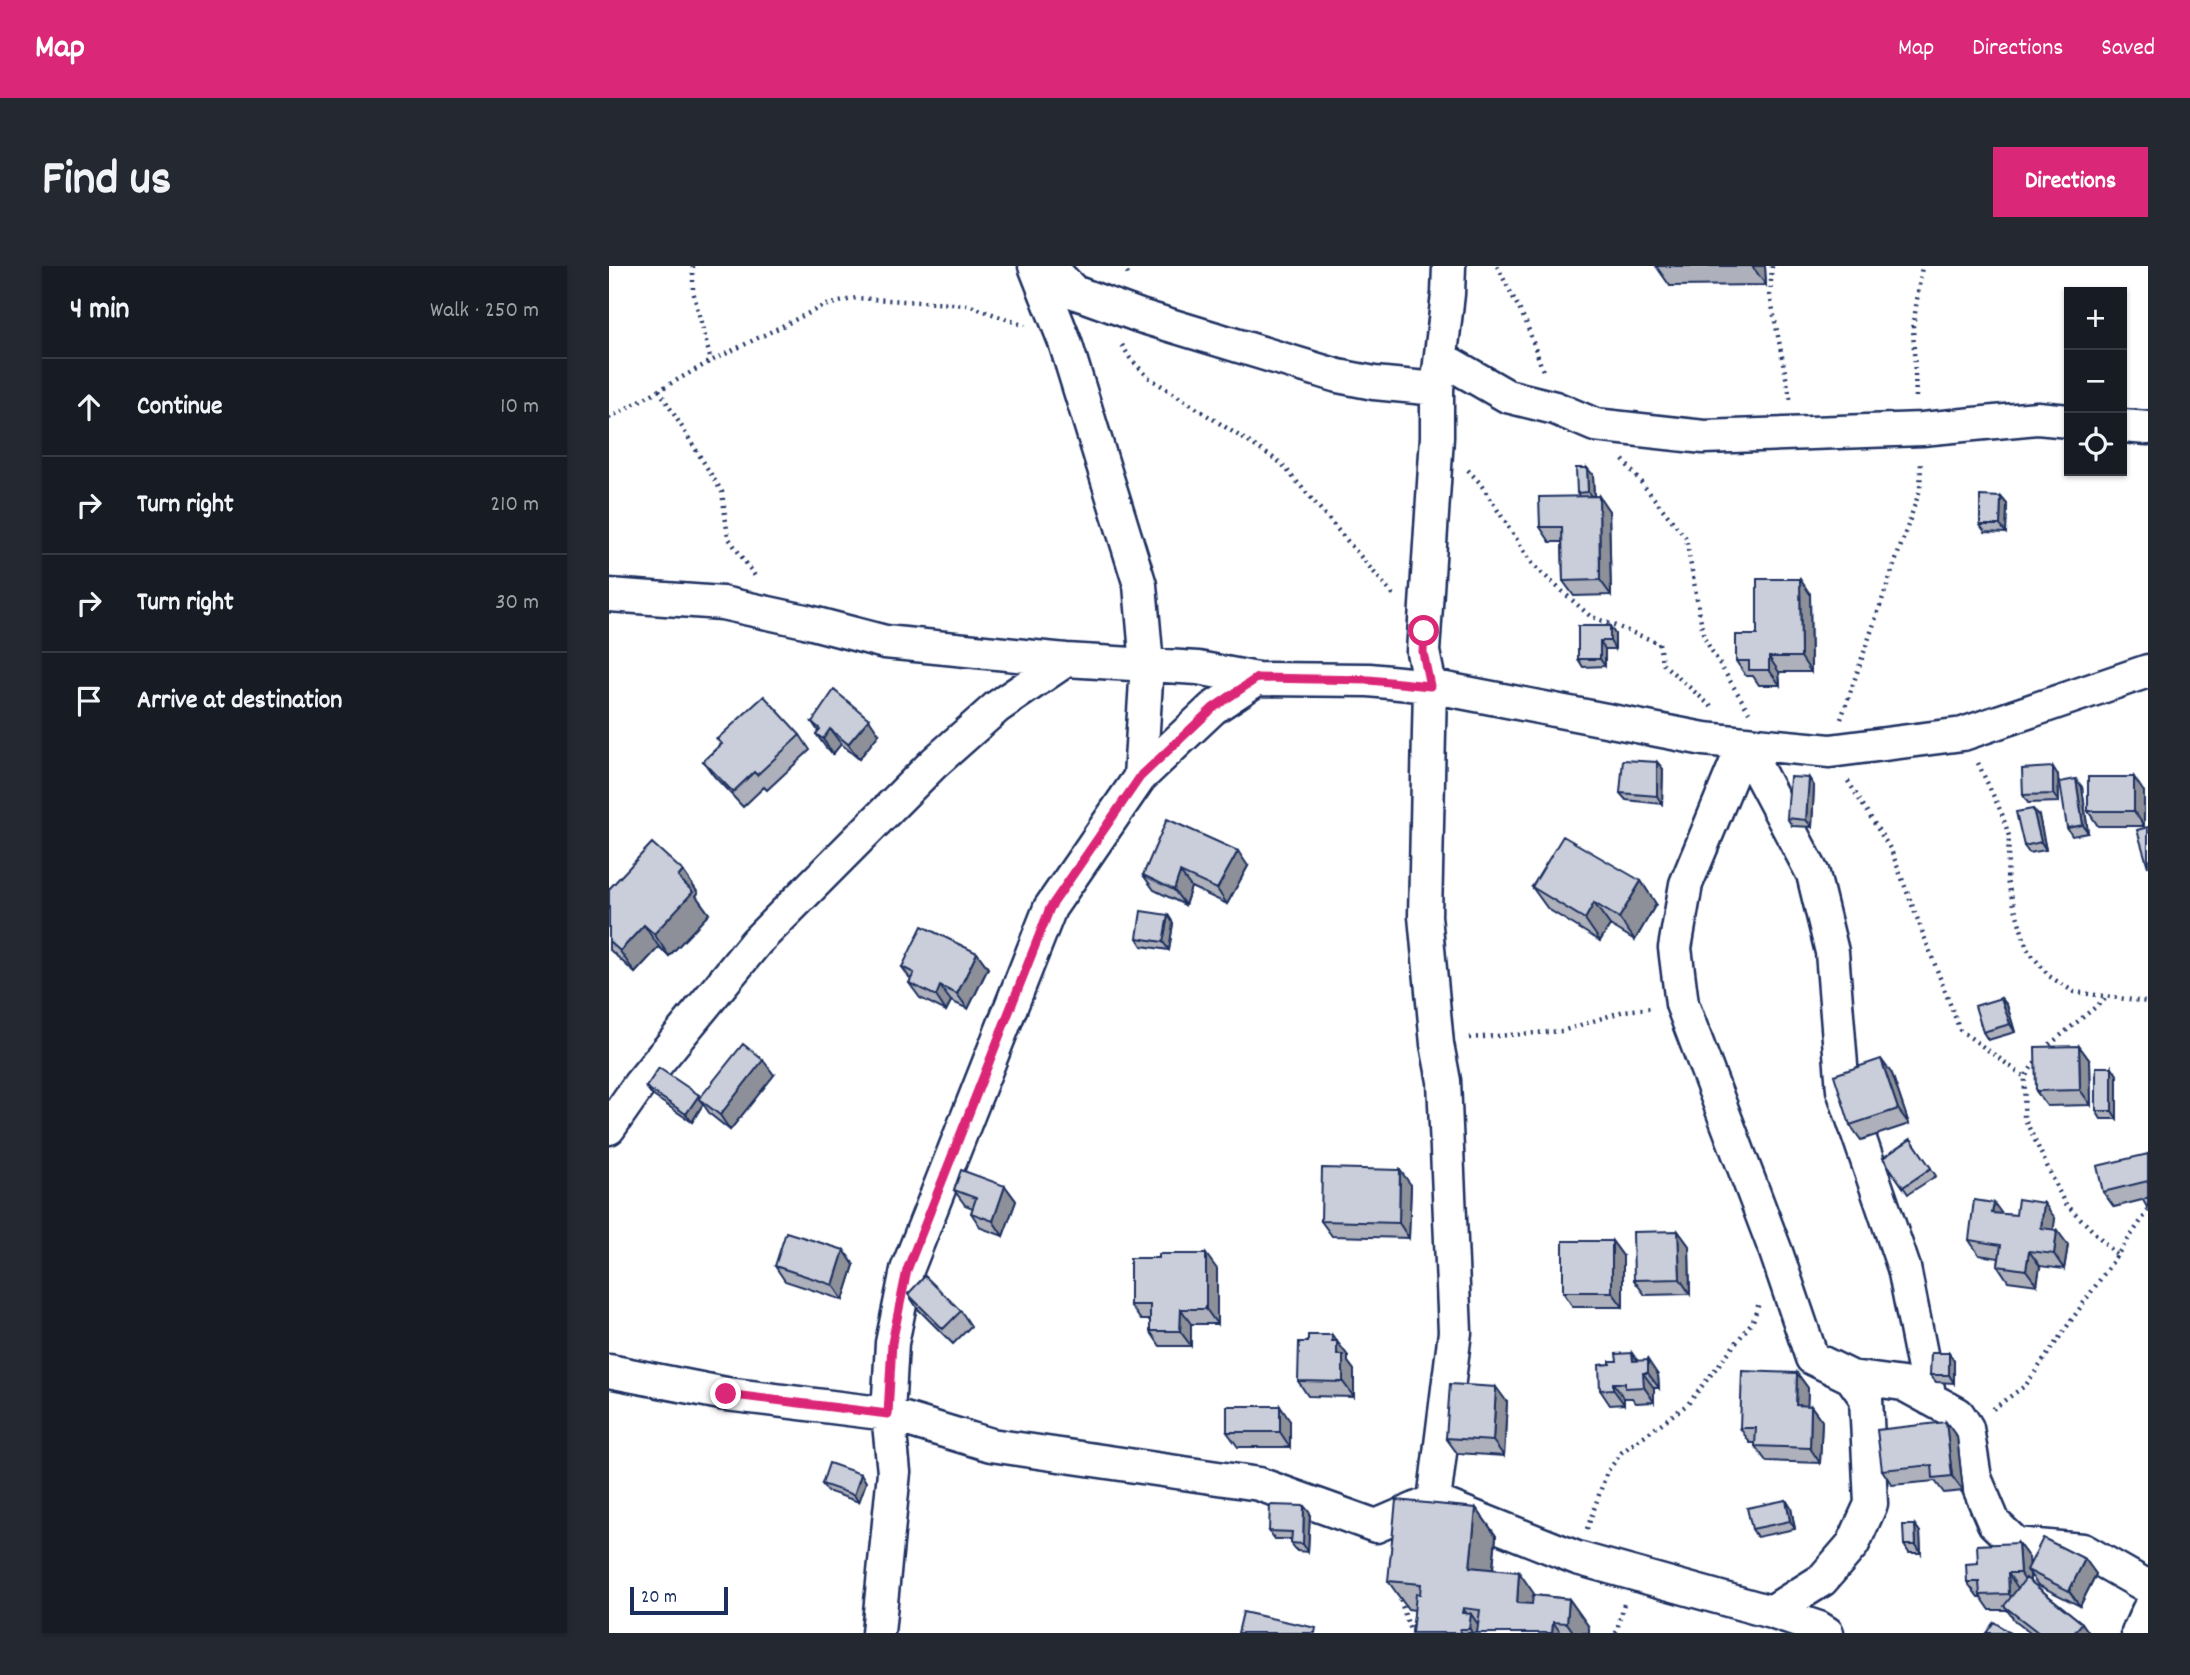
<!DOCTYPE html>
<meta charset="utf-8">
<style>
body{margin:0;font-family:Dekko,sans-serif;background:#242831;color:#f1f3f6}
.controls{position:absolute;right:21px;top:21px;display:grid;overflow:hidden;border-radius:0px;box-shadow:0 2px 5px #0004}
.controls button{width:63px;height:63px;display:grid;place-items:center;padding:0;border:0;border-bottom:2px solid #363941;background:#171b24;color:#f1f3f6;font:35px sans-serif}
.scale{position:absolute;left:21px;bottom:18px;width:98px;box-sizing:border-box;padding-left:7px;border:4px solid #1b2f5e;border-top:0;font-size:19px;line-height:24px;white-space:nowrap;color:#1b2f5e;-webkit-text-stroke:5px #fff;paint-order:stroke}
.stop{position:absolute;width:21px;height:21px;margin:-16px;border:5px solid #db2777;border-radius:50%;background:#fff}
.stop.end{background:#db2777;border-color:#fff;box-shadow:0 2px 7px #0008}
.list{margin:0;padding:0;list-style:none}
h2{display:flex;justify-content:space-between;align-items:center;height:91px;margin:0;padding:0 28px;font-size:30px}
h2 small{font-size:23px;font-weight:400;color:#9ea1a6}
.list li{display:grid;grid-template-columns:46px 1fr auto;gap:21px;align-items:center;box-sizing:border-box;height:98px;padding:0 28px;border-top:2px solid #363941}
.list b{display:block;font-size:26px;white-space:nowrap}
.list em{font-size:23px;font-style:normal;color:#9ea1a6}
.icon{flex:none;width:38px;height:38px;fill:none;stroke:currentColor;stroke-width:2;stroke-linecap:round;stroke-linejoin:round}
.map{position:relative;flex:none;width:1539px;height:1367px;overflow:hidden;border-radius:0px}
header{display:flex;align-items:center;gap:42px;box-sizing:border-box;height:98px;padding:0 35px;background:#db2777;color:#fff}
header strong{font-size:33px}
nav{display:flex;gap:38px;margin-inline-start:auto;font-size:24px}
.intro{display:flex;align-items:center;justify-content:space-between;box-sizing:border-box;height:168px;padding:0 42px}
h1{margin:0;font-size:49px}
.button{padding:18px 32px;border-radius:0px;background:#db2777;color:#fff;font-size:24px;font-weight:700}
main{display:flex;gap:42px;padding:0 42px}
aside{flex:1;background:#171b24;border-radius:0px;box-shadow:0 2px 5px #0004}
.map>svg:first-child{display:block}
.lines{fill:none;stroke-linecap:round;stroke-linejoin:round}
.minor-casing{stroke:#1b2f5e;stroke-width:37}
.path{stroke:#1b2f5e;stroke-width:4.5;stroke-dasharray:2 5;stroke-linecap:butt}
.minor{stroke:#fff;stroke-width:32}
.wall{fill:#aeb1bb;stroke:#1b2f5e;stroke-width:2}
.shaded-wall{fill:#8d9099;stroke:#1b2f5e;stroke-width:2}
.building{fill:#caceda;stroke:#1b2f5e;stroke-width:2}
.route{stroke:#db2777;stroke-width:9}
</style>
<header>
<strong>Map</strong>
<nav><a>Map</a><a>Directions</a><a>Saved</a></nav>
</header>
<div class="intro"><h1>Find us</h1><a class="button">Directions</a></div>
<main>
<aside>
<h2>4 min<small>Walk · 250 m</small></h2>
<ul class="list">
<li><svg class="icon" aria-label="ahead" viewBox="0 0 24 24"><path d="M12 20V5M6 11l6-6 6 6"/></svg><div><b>Continue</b></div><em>10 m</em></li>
<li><svg class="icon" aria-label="right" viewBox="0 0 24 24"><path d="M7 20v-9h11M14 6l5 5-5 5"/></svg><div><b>Turn right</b></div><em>210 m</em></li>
<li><svg class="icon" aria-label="right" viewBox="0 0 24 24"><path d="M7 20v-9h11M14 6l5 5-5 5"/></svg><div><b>Turn right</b></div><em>30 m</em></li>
<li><svg class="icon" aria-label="arrive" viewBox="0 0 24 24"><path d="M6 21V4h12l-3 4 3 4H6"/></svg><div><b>Arrive at destination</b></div></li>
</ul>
</aside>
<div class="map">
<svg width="1539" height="1367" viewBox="0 0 1539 1367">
<rect width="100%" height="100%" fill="#fff"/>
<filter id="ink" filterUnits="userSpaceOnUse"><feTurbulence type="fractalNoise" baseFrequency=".0143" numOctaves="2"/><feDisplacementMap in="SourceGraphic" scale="14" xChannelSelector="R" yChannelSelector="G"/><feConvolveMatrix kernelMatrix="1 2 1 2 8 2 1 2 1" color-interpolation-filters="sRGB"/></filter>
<g filter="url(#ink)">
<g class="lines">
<g class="minor-casing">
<path id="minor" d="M426,0l30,76 75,243 7,80 -7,112
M440,0l25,26 66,24 198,60 36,7 63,6
M832,92l66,38 48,12 40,17 109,12 218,-8 115,-11 32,3
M1513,160l26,2
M0,329l113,8 83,18 80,21 181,18 132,8 59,11 112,1 61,6 274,53 126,12 133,-17 185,-63
M1135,478l-58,140 -11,64 7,56 94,248 36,106 39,19 15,21 5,106 -18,40 -31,36 -51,32
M1135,478l69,130 19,78 11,138 61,178 26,131
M0,862l30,-43 117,-143 177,-178 64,-57 69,-47
M0,1105l117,23 162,20 103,31 268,39 117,42 58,-25 143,57 194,54 48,16 8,5
M1242,1111l52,7 55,30 9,14 8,50 19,45 22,21 67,6 65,37
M825,1235l21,-169 -11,-251 -7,-37 -12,-128 5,-230 -7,-34 14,-215v-48l11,-95 1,-28
M269,1367l16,-161 -6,-58 4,-71 15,-73 143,-362 90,-131 73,-69 44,-29
M1529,1367l10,-22"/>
</g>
<path class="path" d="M84,0v25l18,70
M516,0l4,13
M888,0l29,56 17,49
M1163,0l-2,29 21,108
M513,79l8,13 18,19 133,86 114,134
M50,124l63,102 6,45 27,39
M1307,131l-3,-70 9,-61
M0,152l102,-57 112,-55 33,-8 112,7 57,21
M1014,194l63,78 18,100 45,74
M859,204l12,13 54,83 56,50 69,27 3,20 52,46
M1232,453l79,-229 1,-28
M1369,497l24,51 7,22 -2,45 20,68 22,27 25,16 74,10
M1239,515l43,69 69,180 65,47
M860,772l93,-7 62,-20 28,-3
M1435,783l65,-53
M1430,790l-14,21 -1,40 40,85 53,53
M1384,1143l33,-24 122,-174
M978,1263l20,-57 15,-20 66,-48 65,-83 6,-18
M789,1327l13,40
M1007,1367l8,-29"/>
<use href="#minor" class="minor"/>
</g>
<path class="wall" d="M1047,0h109l1,19 -96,1z
M984,209l1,21 15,15 2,84 -37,1 -11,-15 -1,-39h-12l-10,-15 40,-30 -3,-4z
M1392,231l6,7 -1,29 -21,-1 -5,-7z
M1201,328l1,78h-32l1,13h-21l-6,-9h-7l-10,-15 21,-26z
M969,360l37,8v15h-10v17l-22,1 -5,-8z
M203,456l67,12 -20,25 -18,-15 -8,10 -6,-5 -11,-15 2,-3z
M191,469l10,15 -43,40 -3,-3 -21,20 -29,-31 -11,-15 18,-17 -4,-5z
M1048,496l6,7 -1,35 -36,-4 -6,-7z
M1449,509l1,27 -31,1 -5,-8z
M1200,512l5,8 -2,41 -20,-1 -5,-8z
M1473,521l6,46 -16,3 -5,-8z
M1535,526v34h-46l-10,-15z
M1430,550l7,34 -17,3 -5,-7z
M639,600l-21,38 -36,-17 -6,18 -31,-15 -11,-15z
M74,605l15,22 -2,3 13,18 -40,42 -10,-9 -24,26 -26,-24v-60z
M1032,615l15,23 -21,36 -25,-15 -10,16 -52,-32 -16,-22z
M559,649l5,8 -4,27 -27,-4 -5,-8z
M368,687l11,15 -20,41 -17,-8 -5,10 -26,-13 -11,-15 2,-3 -9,-13z
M1392,732l6,7 8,27 -27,8 -5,-8z
M1470,780l11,15 1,44 -44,1 -11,-15z
M1503,801l5,8v44h-16l-5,-8z
M1283,808l17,50 -48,16 -11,-15z
M165,809l-44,55 -20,-16 -7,-10 -11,18 -40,-27 -6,-8 53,8 1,3z
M1302,873l25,37 -28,18 -25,-36z
M1539,888v55l-2,-10 -32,8 -11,-15z
M802,919l-2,53 -77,-2 -11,-15z
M396,920l11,15 -13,35 -22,-8 -10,-15 2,-5 -8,-3 -11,-15z
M1393,948l53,4 -2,12 15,15 -4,24 -24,-3 -3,19 -29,-4 -10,-15 1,-8 -20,-3 -10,-15z
M1069,965l11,15 1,48 -45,1 -11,-15z
M1003,975l11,15v51h-50l-10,-15z
M235,984l10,15 -11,35 -58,-19 -10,-15z
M608,1003v55h-26v22h-31l-10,-15v-11h-9l-11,-15z
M299,1028l53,17 10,15 -18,18 -35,-35z
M723,1069l16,21v6l6,8v27l-46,-1 -10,-15 10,-39z
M1028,1094l21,15 1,13h-5v14l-18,1 -4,-5h-8v6l-14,1 -10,-15 10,-26 7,-3z
M1345,1095v22l-18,-1 -6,-7z
M1188,1107l11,15 -1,18h4l11,15 -2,42 -54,-2 -11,-15v-3h-5l-10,-15z
M898,1136l-3,54 -47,-3 -11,-15z
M681,1155v26h-52l-11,-15z
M1348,1171l6,54 -19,2 -9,-12 -43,4 -10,-15z
M252,1208l5,8 -7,20 -32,-11 -5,-7z
M1177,1234l5,8 4,21 -38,8 -5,-8z
M867,1242l20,28 -3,33 42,26 34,4 20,28v6h-177l3,-23 -7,-1 -20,-28z
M701,1247l-2,39 -11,-1 -6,-8v-4h-16l-6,-8z
M1306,1259l5,7 1,21h-12l-5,-8z
M1409,1277l11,15v7l56,-6 11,15 -16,32 -42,-21 -8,-11v7l52,42 7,10h-59l-15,-12 -8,-11h-17l-9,-13h-3l-11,-15 11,-19z"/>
<path class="shaded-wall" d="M1143,0h13l1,19z
M978,202l6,7 1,25 -6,-8z
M990,230l10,15 2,84 -11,-15z
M1392,231l6,7 -1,29 -6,-8z
M1191,313l10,15 1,78 -10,-15z
M1001,360l5,8v15l-5,-8z
M991,375l5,8v17l-5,-7z
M1160,391l10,15 1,13 -11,-15z
M260,453l10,15 -20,25 -11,-15z
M221,463l11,15 -8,10 -10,-15z
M1048,496l6,7 -1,35 -5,-8z
M1444,501l5,8 1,27 -6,-8z
M1525,511l10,15v34l-10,-15z
M1200,512l5,8 -2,41 -6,-7z
M1467,513l6,8 6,46 -5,-8z
M1424,543l6,7 7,34 -5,-8z
M629,585l10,15 -21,38 -10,-15z
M74,605l15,22 -2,3 13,18 -40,42 -15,-22 24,-57z
M571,606l11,15 -6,18 -11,-15z
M1032,615l15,23 -21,36 -16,-22z
M985,637l16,22 -10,16 -15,-22z
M559,649l5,8 -4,27 -6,-8z
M35,659l15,22 -24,26 -15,-22z
M368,687l11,15 -20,41 -11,-15z
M331,720l11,15 -5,10 -10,-15z
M1392,732l6,7 8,27 -5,-8z
M1470,780l11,15 1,44 -11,-15z
M1272,793l11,15 17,50 -11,-15z
M154,794l11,15 -44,55 -10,-15z
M1503,801l5,8v44l-5,-8z
M90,829l5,7 -5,-3 4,5 -11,18 -6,-8z
M791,904l11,15 -2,53 -10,-15z
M396,920l11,15 -13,35 -10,-15z
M1385,937l11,15 -13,-5z
M1435,937l11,15 -3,25 -11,-15z
M1448,964l11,15 -4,24 -10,-15z
M1069,965l11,15 1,48 -10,-15z
M1003,975l11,15v51l-11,-15z
M235,984l10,15 -11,35 -10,-15z
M1420,985l11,15 -3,19 -11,-15z
M597,988l11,15v55l-11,-15z
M572,1043l10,15v22l-11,-15z
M723,1069l16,21v6l6,8v27l-11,-15 -6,-27 -5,-14z
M1023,1087l11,15v5l11,15v14l-10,-15 -11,-26z
M1340,1087l5,8v22l-5,-8z
M1039,1094l10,15 1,13 -11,-15z
M1188,1107l11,15 -1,32 -11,-15z
M1004,1117l11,15v6l-11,-15z
M887,1121l11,15 -3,54 -11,-15z
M671,1140l10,15v26l-10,-15z
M1202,1140l11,15 -2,42 -10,-15z
M1337,1156l11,15 6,54 -11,-15z
M252,1208l5,8 -7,20 -5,-7z
M1177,1234l5,8 4,21 -5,-8z
M695,1240l6,7 -2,39 -5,-8z
M867,1242l20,28 -6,60 -20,-29z
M1306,1259l5,7 1,21 -5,-8z
M1409,1277l11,15 1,13 -3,-1 3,4v14l-10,-15z
M1476,1293l11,15 -16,32 -11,-15z
M910,1306l20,29 -2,30 -20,-28z
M1399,1307l10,15 1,21 -10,-15z
M960,1333l20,28v6h-15l-7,-10z
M854,1342l7,11 1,-5 13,19h-12l-10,-20z
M944,1356l8,11h-9z
M1473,1357l7,10h-15z"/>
<path class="building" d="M967,202h11l1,24 -11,1z
M990,230l1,84 -37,1 -1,-54h-22l-1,-30z
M1371,230l21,1 -1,28h-20z
M1148,313h43l1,78h-32v13h-20v-9h-13v-26h21z
M969,360h32v15h-10v18h-22z
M225,424l35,29 -21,25 -18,-15 -7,10 -7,-5 4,-5 -8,-7z
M155,430l36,39 -43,40 -3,-3 -21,20 -30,-31 19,-17 -5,-5z
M1014,494l34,2v34l-37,-3z
M1444,501v27l-30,1 -1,-26z
M1181,511l19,1 -3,42 -19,-2z
M1479,511h46v34h-46z
M1467,513l7,46 -16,3 -7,-46z
M1424,543l8,33 -17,4 -8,-34z
M558,553l71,32 -21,38 -37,-17 -6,18 -31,-15z
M1539,561v40l-11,-37z
M954,570l78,45 -22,37 -25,-15 -9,16 -53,-32z
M43,577l31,28 -5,6 15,15 -39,42 -10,-9 -24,26 -11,-10v-52z
M532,645l27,4 -5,27 -26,-4z
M313,660l55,27 -20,41 -17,-8 -4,10 -27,-13 5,-10 -12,-6z
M1392,732l9,26 -27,8 -8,-26z
M134,778l20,16 -43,55 -21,-16z
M1470,780l1,44 -44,1 -1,-44z
M1272,793l17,50 -48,16 -16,-50z
M1487,801h16v44h-16z
M50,802l40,27 -13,19 -40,-27z
M1302,873l20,29 -28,19 -20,-29z
M1539,888v27l-45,11 -6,-26z
M713,902l78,2 -1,53 -78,-2z
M352,904l44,16 -12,35 -22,-8 5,-15 -22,-8z
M1539,931v12l-5,-9z
M1409,933l26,4 -3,25 16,2 -3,24 -25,-3 -3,19 -28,-4 3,-21 -32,-5 5,-40 20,3 -2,10 24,2z
M1069,965l2,48 -46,1 -1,-48z
M177,966l58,18 -11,35 -58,-19z
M954,975h49v51h-49z
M550,988h47v55h-25l-1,22h-30v-26h-20v-47h29z
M316,1010l36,35 -18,18 -35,-35z
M699,1069h24v6h5v14h6v27l-45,-1 1,-39h9z
M1023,1087l1,8 15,-1v13h-5l1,14 -19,1v-5h-12v6l-13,1 -1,-25 11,-1v-3h7l-1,-7z
M1322,1087h18v22h-19z
M1133,1105l55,2 -1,32 15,1 -1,42 -55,-2 1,-18h-16z
M841,1118l46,3 -3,54 -47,-3z
M618,1140h53v26h-53z
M1337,1156l6,54 -19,2 -1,-13 -50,5 -5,-40z
M220,1197l32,11 -7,21 -32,-11z
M787,1234l80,8 -6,59 49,5 -2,31 15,1 1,-9 36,4 -2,24 -14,-1 -1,11h-75l3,-23 -17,-2 -1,5 9,1 -2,15h-9v4h-48l4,-39h4l1,-10 -33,-3z
M1177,1234l4,21 -38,8 -5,-21z
M661,1239l34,1 -1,38 -12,-1 1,-11 -23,-1z
M1294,1259h12l1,20h-12z
M1434,1272l42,21 -16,32 -42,-21z
M1409,1277l2,30h-12l1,21 -29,1 -1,-13h-12l-1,-18 12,-1 -1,-18z
M1417,1312l56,45 -8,10h-35l-35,-27z
M634,1346l73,16 -1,5h-77z
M1385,1356l16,11h-24z"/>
</g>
<g class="lines" filter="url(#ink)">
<path class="route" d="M117,1128l162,20 4,-71 15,-73 143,-362 90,-131 73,-69 44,-30 112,2 61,6 -7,-34 1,-21"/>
</g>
</svg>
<div class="controls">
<button>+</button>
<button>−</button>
<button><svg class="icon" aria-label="locate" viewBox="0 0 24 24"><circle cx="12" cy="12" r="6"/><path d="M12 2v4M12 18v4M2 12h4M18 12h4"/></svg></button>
</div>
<div class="scale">20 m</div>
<div class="stop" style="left:815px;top:365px"></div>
<div class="stop end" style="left:117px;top:1128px"></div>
</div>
</main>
